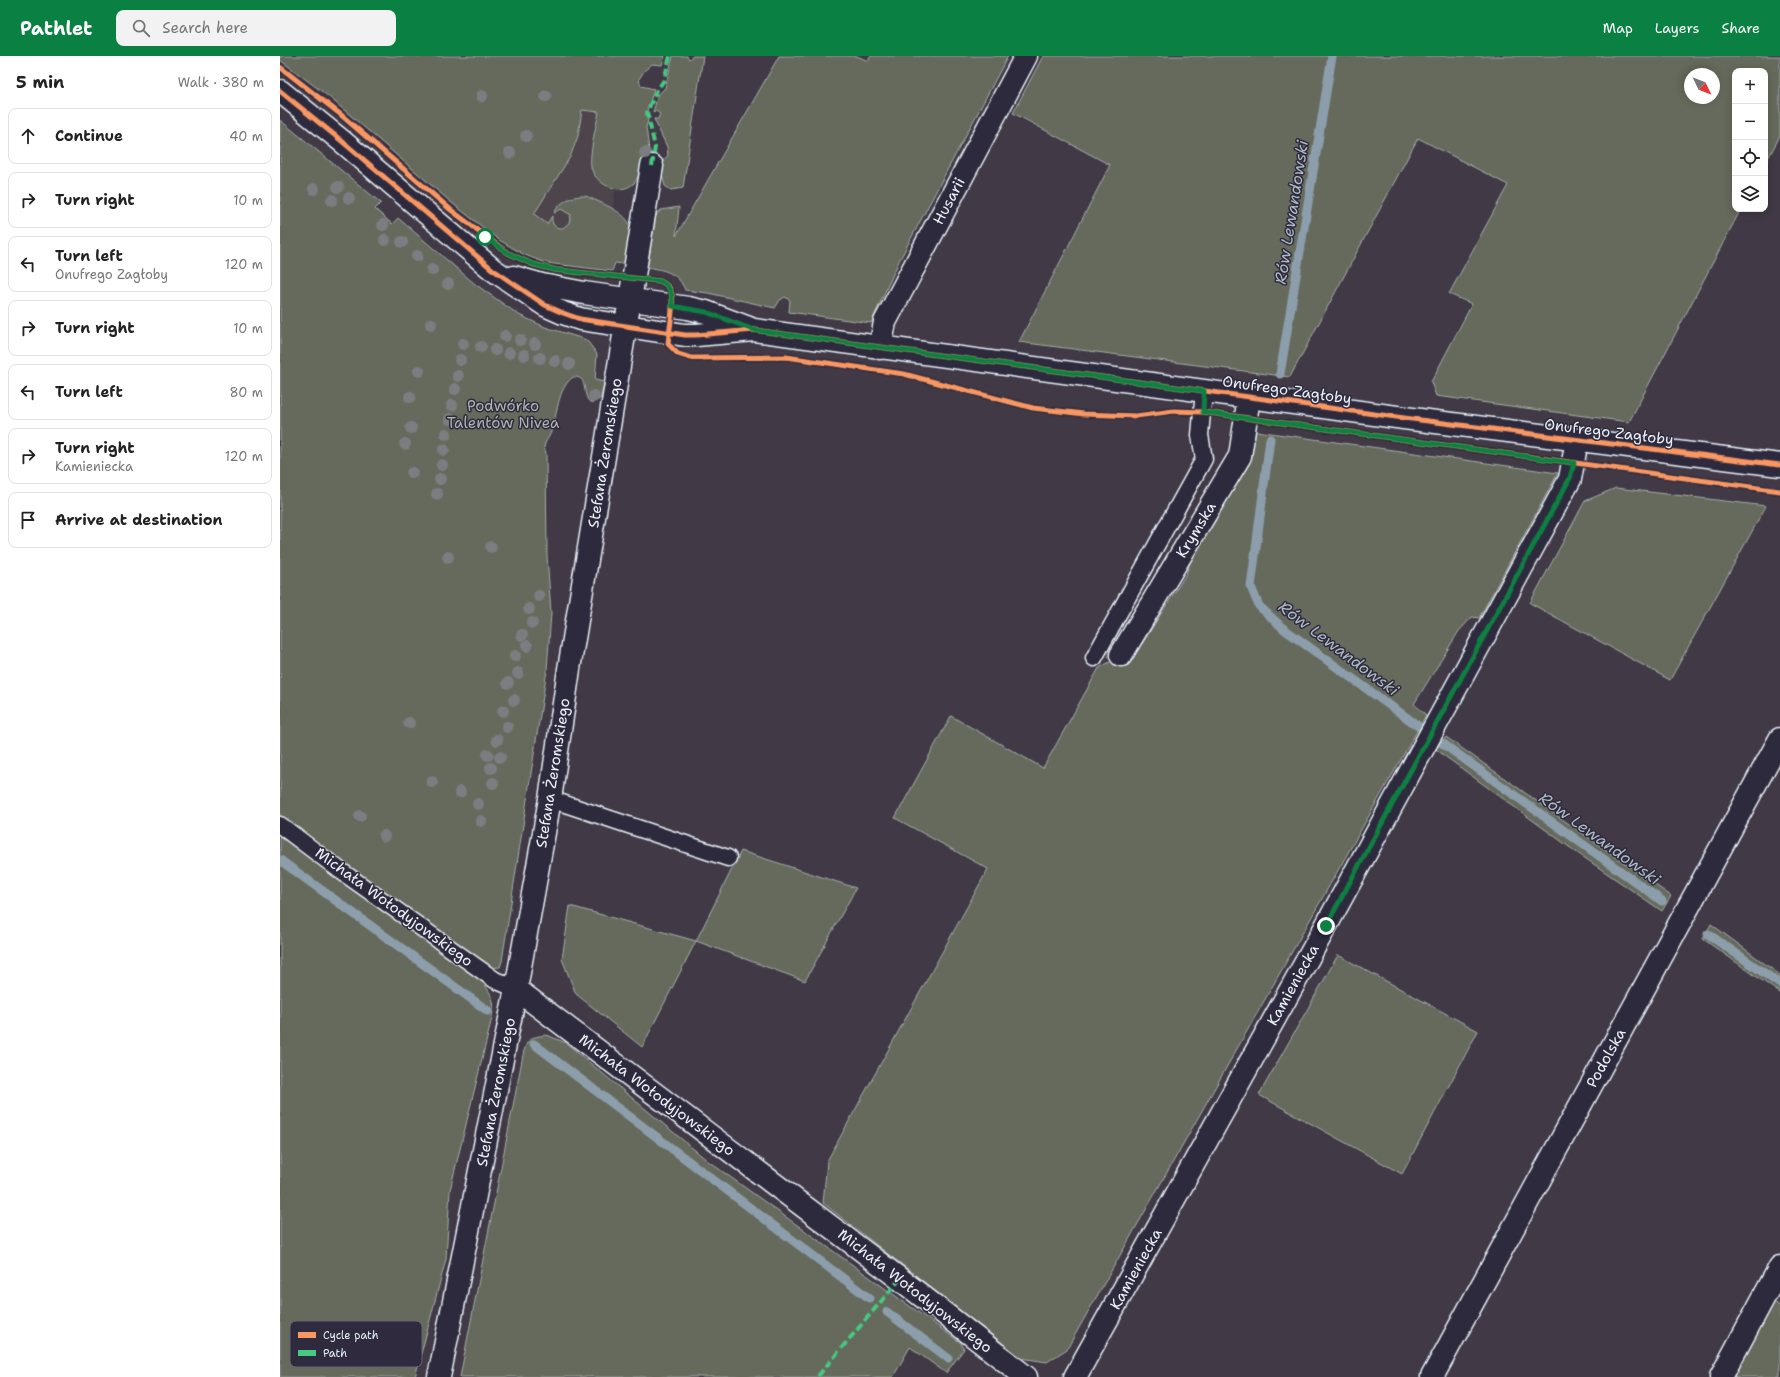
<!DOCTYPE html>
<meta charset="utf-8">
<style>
body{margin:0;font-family:"Shantell Sans",sans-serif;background:#f2f2f2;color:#222}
.controls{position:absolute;right:12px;top:12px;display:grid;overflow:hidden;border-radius:8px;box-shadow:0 2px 10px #0003}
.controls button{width:36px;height:36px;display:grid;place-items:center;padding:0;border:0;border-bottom:1px solid #e0e0e0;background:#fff;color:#222;font:20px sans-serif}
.compass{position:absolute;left:1404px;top:12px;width:36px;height:36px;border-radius:50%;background:#fff;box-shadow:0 2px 10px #0003;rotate:133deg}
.stop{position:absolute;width:12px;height:12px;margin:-9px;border:3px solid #0b8043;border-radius:50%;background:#fff}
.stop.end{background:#0b8043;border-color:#fff;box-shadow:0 1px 4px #0008}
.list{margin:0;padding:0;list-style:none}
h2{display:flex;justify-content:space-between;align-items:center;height:52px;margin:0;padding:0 16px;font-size:17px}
h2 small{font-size:13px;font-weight:400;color:#767676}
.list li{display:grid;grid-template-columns:26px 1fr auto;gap:12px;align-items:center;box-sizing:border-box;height:56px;margin:0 8px 8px;padding:0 8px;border:1px solid #e0e0e0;border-radius:8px}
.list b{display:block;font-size:15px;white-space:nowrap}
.list p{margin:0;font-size:13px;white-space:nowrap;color:#767676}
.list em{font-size:13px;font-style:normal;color:#767676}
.icon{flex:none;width:22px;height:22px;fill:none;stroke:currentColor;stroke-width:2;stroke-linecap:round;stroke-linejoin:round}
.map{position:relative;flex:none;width:1500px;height:1321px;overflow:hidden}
header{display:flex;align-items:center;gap:24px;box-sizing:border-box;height:56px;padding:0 20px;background:#0b8043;color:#fff}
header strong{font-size:19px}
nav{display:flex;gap:22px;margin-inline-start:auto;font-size:14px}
.search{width:280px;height:36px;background:#f2f2f2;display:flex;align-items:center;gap:10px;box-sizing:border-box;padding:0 14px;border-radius:8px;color:#767676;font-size:15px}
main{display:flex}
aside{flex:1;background:#fff}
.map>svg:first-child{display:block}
.built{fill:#4d454c}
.green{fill:#656a5c;stroke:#a6aeaa;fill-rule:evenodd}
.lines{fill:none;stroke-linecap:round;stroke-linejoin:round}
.stream{stroke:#8c9eac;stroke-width:9}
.lane-casing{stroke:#e8f1f8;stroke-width:19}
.street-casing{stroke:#e8f1f8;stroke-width:25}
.lane{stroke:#2f2a3d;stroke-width:16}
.street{stroke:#2f2a3d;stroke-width:22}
.quiet{stroke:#46c982;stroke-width:4;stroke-dasharray:8 4;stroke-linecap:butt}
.cycleway-casing{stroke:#2f2a3d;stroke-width:8}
.cycleway{stroke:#f99763;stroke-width:5}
.tree{fill:#7c7d81}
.route{stroke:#0b8043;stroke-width:5}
.labels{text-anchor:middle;stroke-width:3;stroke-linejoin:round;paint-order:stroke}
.street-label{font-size:15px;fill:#e8f1f8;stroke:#2f2a3d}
.park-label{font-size:15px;fill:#adb4b2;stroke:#2f2a3d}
.water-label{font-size:16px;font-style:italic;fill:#abbac5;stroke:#2f2a3d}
.key{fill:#2f2a3d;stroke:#666675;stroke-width:1}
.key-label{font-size:11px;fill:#e8f1f8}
</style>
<header>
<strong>Pathlet</strong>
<div class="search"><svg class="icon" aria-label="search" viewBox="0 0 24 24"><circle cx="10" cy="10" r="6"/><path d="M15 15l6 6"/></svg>Search here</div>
<nav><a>Map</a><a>Layers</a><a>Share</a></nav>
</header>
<main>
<aside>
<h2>5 min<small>Walk · 380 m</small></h2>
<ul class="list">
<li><svg class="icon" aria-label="ahead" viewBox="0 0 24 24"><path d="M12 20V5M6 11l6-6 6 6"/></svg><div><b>Continue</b></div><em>40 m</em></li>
<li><svg class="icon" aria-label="right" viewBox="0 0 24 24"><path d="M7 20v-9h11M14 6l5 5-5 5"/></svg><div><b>Turn right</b></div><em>10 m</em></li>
<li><svg class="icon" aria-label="left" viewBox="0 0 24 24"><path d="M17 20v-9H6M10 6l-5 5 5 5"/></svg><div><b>Turn left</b><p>Onufrego Zagłoby</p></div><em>120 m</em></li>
<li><svg class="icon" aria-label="right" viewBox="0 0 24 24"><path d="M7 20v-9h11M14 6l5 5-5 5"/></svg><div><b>Turn right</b></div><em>10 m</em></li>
<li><svg class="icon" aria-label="left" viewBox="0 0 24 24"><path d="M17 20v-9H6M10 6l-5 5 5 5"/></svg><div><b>Turn left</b></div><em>80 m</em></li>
<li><svg class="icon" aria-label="right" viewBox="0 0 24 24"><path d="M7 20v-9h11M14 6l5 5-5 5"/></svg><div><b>Turn right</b><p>Kamieniecka</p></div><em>120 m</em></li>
<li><svg class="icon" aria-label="arrive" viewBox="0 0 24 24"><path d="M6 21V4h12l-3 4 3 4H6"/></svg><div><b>Arrive at destination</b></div></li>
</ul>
</aside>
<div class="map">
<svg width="1500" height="1321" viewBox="0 0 1500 1321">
<rect width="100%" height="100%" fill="#413a46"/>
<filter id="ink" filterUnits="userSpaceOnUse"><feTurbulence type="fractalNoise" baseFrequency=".025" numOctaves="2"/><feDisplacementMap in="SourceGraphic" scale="8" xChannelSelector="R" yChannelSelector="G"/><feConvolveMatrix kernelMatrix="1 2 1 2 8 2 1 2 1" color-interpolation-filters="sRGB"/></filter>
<g filter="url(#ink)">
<path class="built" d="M281,41l67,10 -23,152 -59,2 -80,-133z"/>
<path class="green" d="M0,0h385l-3,9 -10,-1 -8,7 -5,8 2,7 13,3 -8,25 2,7 -2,6 3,23 9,11 6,-1 4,-5 -1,-8 -13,-28h4l2,-5 -4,-3 -3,1 5,-17 7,-7 8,-32h14l2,3 4,-3h10l-20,132 -12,2 -6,-4 -3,-11 1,-7 -22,-3c-2,6 -2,14 -8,19 -14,12 -38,0 -42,-17 -2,-13 5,-41 8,-55l-17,-2 -4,26 -8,21 -36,57 13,10 5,-8c-1,8 3,13 11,12l6,-5 2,-8 -10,-6 -7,4c6,-12 19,-18 32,-17 12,6 42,16 44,31 1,12 -4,26 -6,37l-9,-1 -3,8 -66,-8 -21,-8 -26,-15 -47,-37 -124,-107 -48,-36z
M499,0h78l11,5 3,-5h137l-109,205 -28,62 -82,-11 1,-12 -5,-3 -5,3 -5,8 -67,-15 -23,-3c-7,-18 -21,-20 -38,-23l9,-52 5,-5 18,-3 -3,29z
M763,0h737v80l-15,28v-93h-30v138h6l-112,213 -193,-26 -5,-14 41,-78 -23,-10 59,-109 -90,-47 -128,239 -271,-35 91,-177 -97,-52zM1410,18h24v24h-24z
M0,64l101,83 -6,6 17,15 6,-6 77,66 44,31 26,12 39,12 4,3 9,12 -2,26 9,2 -3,16c-18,14 -14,-10 -19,-18 -2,-3 -6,-3 -9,-3 -16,12 -15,37 -22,55 -2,6 -6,9 -7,15l2,6 1,102 4,58 -4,57 -45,291 -2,6 -11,1 -61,-46 -82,-56 -66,-50z
M976,375l302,42 -79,145 -7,-1 -13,14 -45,73 12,11 -359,634 -20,13 -26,-4 -198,-155 4,-42 161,-292 -93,-51 56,-102 92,52 56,-100 43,-24 44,-70 42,-121 22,7z
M1336,432l150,18 -96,174 -140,-77 55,-102z
M1166,681l225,159 -9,15 -86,-59 -130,-95 -10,-8z
M0,777l203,149c13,19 12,22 7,44l-40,164 -4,69 -31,118h-135z
M461,795l115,37 -51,93 -109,-40 -54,106 -66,-53 -14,-35 8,-53 126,35z
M1431,868l69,51v18l-77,-54z
M1058,899l140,76 -76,143 -143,-79z
M267,979l19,8 142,118 253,182 3,6 -18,24 -36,-26 -17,30h-433l63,-322c4,-17 7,-18 24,-20z
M1494,1246l6,4v71h-48z"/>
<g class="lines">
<path class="stream" d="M1000,318l52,-318
M990,383l-19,148 8,19 25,23 137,99
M1162,687l220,158
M0,804l208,151
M1428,878l72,50
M254,988l335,254
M607,1256l61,46"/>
<g class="lane-casing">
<path id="lane" d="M814,602l110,-199 -4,-24 4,-44
M270,743l178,59
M0,769l61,46 154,109 21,9"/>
</g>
<g class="street-casing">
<path id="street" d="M0,35l63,51 149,127 53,36 18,8 17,6 105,16h11l58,-5 650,88 376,47
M234,221l28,8 42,8 104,15 18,4 43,16
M600,292l5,-26 141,-266
M841,599l119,-199 9,-59
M236,933l384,290 126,98
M159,1321l77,-388 34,-190 19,-130 83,-503
M795,1321l251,-451 244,-447 7,-39
M1152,1321l348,-638
M1441,1321l59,-110"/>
</g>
<use href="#lane" class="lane"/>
<use href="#street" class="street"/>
<path class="quiet" d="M372,110l3,-19 -8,-35 9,-20 8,-12 6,-24
M538,1320l82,-97"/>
<g class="cycleway-casing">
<path id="cycleway" d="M0,11l60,47 111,96 57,43 24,11 24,6 104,11c4,2 8,4 10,8 6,10 -1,42 -2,55l10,10 13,4 95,-1 118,17 129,34 51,6 52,2 38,-5 29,1 577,79
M0,35l63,51 149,127 53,36 18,8 17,6 105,16h11l58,-5 650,88 376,47"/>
</g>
<use href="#cycleway" class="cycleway"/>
</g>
<g class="tree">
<circle cx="202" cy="40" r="6"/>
<circle cx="266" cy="40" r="6"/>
<circle cx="246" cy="80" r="6"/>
<circle cx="230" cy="97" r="6"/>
<circle cx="365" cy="97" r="6"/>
<circle cx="58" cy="131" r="6"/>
<circle cx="34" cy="133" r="6"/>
<circle cx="69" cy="142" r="6"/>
<circle cx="52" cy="144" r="6"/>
<circle cx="103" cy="169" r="6"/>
<circle cx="105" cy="184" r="6"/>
<circle cx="122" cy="186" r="6"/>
<circle cx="137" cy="200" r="6"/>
<circle cx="152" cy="214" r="6"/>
<circle cx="168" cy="228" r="6"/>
<circle cx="151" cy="268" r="6"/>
<circle cx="225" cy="280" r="6"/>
<circle cx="240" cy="284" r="6"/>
<circle cx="183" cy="288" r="6"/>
<circle cx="255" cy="288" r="6"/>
<circle cx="201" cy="291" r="6"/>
<circle cx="215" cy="294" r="6"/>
<circle cx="229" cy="297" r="6"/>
<circle cx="244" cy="299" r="6"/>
<circle cx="260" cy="302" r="6"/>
<circle cx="180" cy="304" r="6"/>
<circle cx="275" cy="305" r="6"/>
<circle cx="289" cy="308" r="6"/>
<circle cx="139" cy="315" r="6"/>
<circle cx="178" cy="320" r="6"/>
<circle cx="175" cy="333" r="6"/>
<circle cx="314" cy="340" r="6"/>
<circle cx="130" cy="341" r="6"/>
<circle cx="172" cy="349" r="6"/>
<circle cx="170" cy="363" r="6"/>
<circle cx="131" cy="372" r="6"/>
<circle cx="166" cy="378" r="6"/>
<circle cx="125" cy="388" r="6"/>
<circle cx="164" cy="394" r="6"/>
<circle cx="162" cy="409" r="6"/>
<circle cx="132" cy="417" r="6"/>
<circle cx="160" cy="423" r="6"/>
<circle cx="157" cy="438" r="6"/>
<circle cx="211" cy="491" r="6"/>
<circle cx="168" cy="501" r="6"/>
<circle cx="259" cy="540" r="6"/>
<circle cx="249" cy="553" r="6"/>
<circle cx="252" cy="567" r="6"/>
<circle cx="242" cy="579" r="6"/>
<circle cx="247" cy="590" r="6"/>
<circle cx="235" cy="600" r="6"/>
<circle cx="238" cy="617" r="6"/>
<circle cx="228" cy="627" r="6"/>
<circle cx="234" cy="644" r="6"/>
<circle cx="223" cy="655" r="6"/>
<circle cx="129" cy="667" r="6"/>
<circle cx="227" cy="671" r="6"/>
<circle cx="217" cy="684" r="6"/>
<circle cx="208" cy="699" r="6"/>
<circle cx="220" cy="701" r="6"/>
<circle cx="211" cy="712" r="6"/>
<circle cx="152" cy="726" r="6"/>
<circle cx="213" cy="727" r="6"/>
<circle cx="180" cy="736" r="6"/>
<circle cx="198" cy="748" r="6"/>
<circle cx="80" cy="760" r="6"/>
<circle cx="201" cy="765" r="6"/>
<circle cx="104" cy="780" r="6"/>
</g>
</g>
<g class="lines" filter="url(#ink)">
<path class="route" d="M205,181l23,16 24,11 24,6 104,11c11,5 13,13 12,25l34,6 48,18 450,61 -1,21 371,51 -4,15 -244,448"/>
</g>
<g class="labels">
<g class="street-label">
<text transform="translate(669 145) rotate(-62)" y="5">Husarii</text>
<text transform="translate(1007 334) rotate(8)" y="5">Onufrego Zagłoby</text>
<text transform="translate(1329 376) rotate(7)" y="5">Onufrego Zagłoby</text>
<text transform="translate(325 397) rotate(-81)" y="5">Stefana Żeromskiego</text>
<text transform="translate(916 474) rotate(-59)" y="5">Krymska</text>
<text transform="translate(273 717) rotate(-81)" y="5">Stefana Żeromskiego</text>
<text transform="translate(114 851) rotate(36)" y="5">Michała Wołodyjowskiego</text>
<text transform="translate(1013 929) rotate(-61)" y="5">Kamieniecka</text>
<text transform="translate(1326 1002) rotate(-61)" y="5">Podolska</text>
<text transform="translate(216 1036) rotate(-79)" y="5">Stefana Żeromskiego</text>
<text transform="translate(377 1039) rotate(37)" y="5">Michała Wołodyjowskiego</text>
<text transform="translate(856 1213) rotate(-61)" y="5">Kamieniecka</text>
<text transform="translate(635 1235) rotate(38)" y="5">Michała Wołodyjowskiego</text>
</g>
<g class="park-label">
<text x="223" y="355">Podwórko<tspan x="223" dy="17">Talentów Nivea</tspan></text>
</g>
<g class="water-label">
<text transform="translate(1011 156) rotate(-81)" y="6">Rów Lewandowski</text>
<text transform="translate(1059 592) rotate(37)" y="6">Rów Lewandowski</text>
<text transform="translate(1320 782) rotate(36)" y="6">Rów Lewandowski</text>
</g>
</g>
<rect x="10" y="1265" width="132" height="46" rx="6" class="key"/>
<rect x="18" y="1276" width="18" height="6" fill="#f99763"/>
<rect x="18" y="1294" width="18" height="6" fill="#46c982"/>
<g class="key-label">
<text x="43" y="1283">Cycle path</text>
<text x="43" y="1301">Path</text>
</g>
</svg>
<div class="controls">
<button>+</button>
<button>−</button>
<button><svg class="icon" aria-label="locate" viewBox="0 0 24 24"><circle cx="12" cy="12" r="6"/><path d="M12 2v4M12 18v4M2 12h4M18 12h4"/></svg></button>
<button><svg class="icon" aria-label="layers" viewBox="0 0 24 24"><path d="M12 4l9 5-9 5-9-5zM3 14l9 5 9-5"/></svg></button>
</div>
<svg class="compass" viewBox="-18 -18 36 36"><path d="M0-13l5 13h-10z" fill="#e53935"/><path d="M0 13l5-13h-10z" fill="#767676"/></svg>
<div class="stop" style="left:205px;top:181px"></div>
<div class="stop end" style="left:1046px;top:870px"></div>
</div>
</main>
